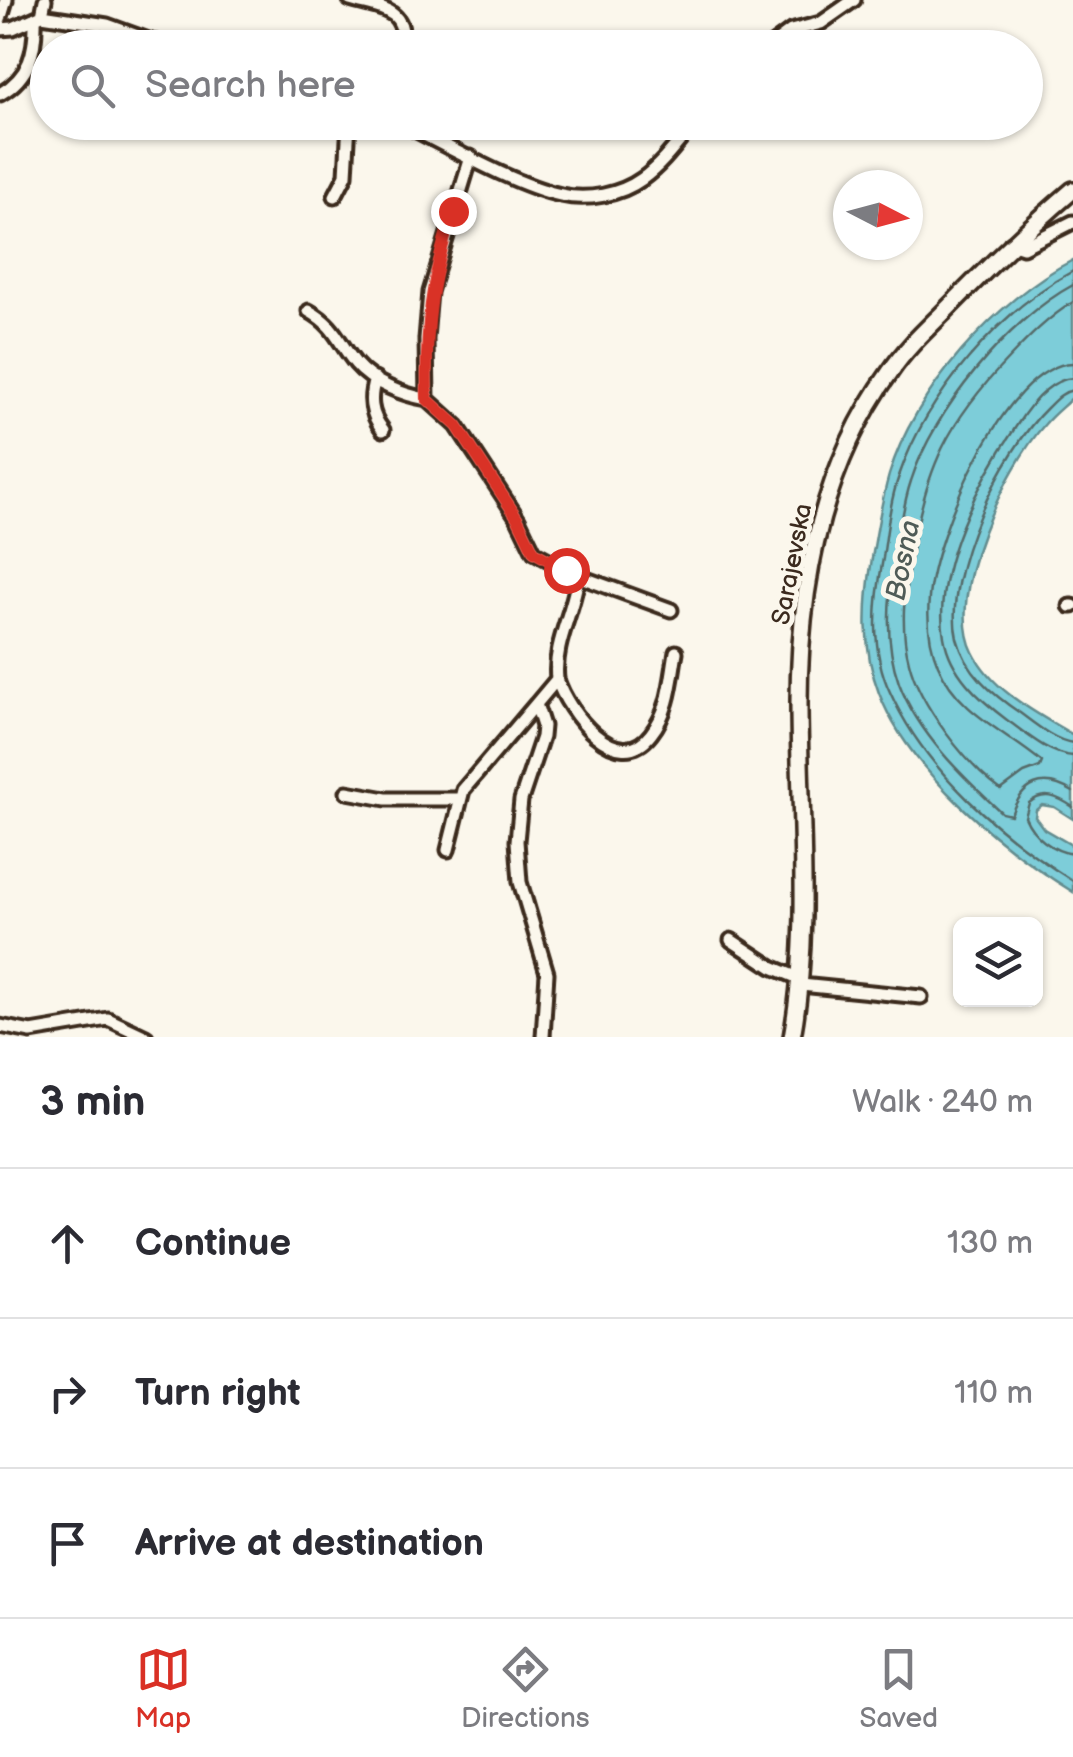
<!DOCTYPE html>
<meta charset="utf-8">
<style>
body{margin:0;font-family:"Balsamiq Sans",sans-serif;background:#f2f2f3;color:#2b2b33}
.controls{position:absolute;right:30px;bottom:30px;display:grid;overflow:hidden;border-radius:15px;box-shadow:0 2px 8px #0004}
.controls button{width:90px;height:90px;display:grid;place-items:center;padding:0;border:0;border-bottom:2px solid #e1e1e2;background:#fff;color:#2b2b33;font:50px sans-serif}
.compass{position:absolute;left:833px;top:170px;width:90px;height:90px;border-radius:50%;background:#fff;box-shadow:0 2px 8px #0004;rotate:96deg}
.stop{position:absolute;width:30px;height:30px;margin:-22px;border:8px solid #d93025;border-radius:50%;background:#fff}
.stop.end{background:#d93025;border-color:#fff;box-shadow:0 2px 10px #0008}
.list{margin:0;padding:0;list-style:none}
h2{display:flex;justify-content:space-between;align-items:center;height:130px;margin:0;padding:0 40px;font-size:42px}
h2 small{font-size:32px;font-weight:400;color:#7c7c81}
.list li{display:grid;grid-template-columns:65px 1fr auto;gap:30px;align-items:center;box-sizing:border-box;height:150px;padding:0 40px;border-top:2px solid #e1e1e2}
.list b{display:block;font-size:38px;white-space:nowrap}
.list em{font-size:32px;font-style:normal;color:#7c7c81}
.icon{flex:none;width:55px;height:55px;fill:none;stroke:currentColor;stroke-width:2;stroke-linecap:round;stroke-linejoin:round}
.map{position:relative;flex:none;width:1073px;height:1037px;overflow:hidden}
.search{position:absolute;background:#fff;box-shadow:0 2px 8px #0004;left:30px;right:30px;top:30px;height:110px;display:flex;align-items:center;gap:25px;box-sizing:border-box;padding:0 35px;border-radius:55px;color:#7c7c81;font-size:38px}
.sheet{height:580px;background:#fff}
nav{display:flex;justify-content:space-around;align-items:center;box-sizing:border-box;height:140px;border-top:2px solid #e1e1e2;background:#fff;font-size:28px;color:#7c7c81}
nav a{display:grid;justify-items:center;gap:5px}
nav .on{color:#d93025}
.map>svg:first-child{display:block}
.water{fill:#7dcdd9;stroke:#638c8e;stroke-width:2.5}
.lines{fill:none;stroke-linecap:round;stroke-linejoin:round}
.shore{stroke:#556b69;stroke-width:2.5}
.street-casing{stroke:#3b2a1e;stroke-width:19}
.secondary-casing{stroke:#3b2a1e;stroke-width:22}
.street{stroke:#fbf7ec;stroke-width:11}
.secondary{stroke:#fbf7ec;stroke-width:15}
.route{stroke:#d93025;stroke-width:12}
.labels{text-anchor:middle;stroke-width:10;stroke-linejoin:round;paint-order:stroke}
.street-label{font-size:25px;fill:#3b2a1e;stroke:#fbf7ec}
.water-label{font-size:28px;font-style:italic;fill:#4f5b56;stroke:#fbf7ec}
</style>
<div class="map">
<svg width="1073" height="1037" viewBox="0 0 1073 1037">
<rect width="100%" height="100%" fill="#fbf7ec"/>
<filter id="ink" filterUnits="userSpaceOnUse"><feTurbulence type="fractalNoise" baseFrequency=".01" numOctaves="2"/><feDisplacementMap in="SourceGraphic" scale="20" xChannelSelector="R" yChannelSelector="G"/><feConvolveMatrix kernelMatrix="1 2 1 2 8 2 1 2 1" color-interpolation-filters="sRGB"/></filter>
<g filter="url(#ink)">
<path class="water" d="M1073,260v137c-9,9 -20,17 -28,27 -39,44 -101,170 -72,228 19,39 65,62 100,83v84l-19,-12 -12,-2 -6,5 -1,7 9,12 29,17v46c-70,-43 -164,-120 -194,-199 -17,-44 -14,-90 -7,-135 5,-27 9,-56 17,-83 24,-82 108,-177 184,-215z"/>
<g class="lines">
<path class="shore" d="M1073,271c-74,39 -147,126 -174,205 -9,25 -12,55 -16,82 -8,44 -13,92 7,134 35,79 111,144 183,189
M1073,285c-65,35 -140,126 -162,196 -8,23 -11,50 -15,74 -8,43 -12,86 3,128 19,51 64,94 103,130l9,2c11,-32 32,-41 62,-23
M1073,302c-24,15 -44,35 -63,55 -63,65 -84,111 -99,200 -7,35 -11,70 -2,105 10,42 57,103 92,128l23,-17 16,-6 2,-5c-37,-31 -84,-49 -104,-97 -9,-21 -11,-44 -9,-67 4,-60 75,-233 144,-235
M1073,378c-24,1 -44,28 -56,47 -37,54 -85,144 -73,212 6,36 35,62 63,83 18,13 43,35 66,36
M1073,390c-11,2 -17,9 -25,17 -45,43 -106,167 -91,231 9,34 35,56 63,75 15,11 35,28 53,30
M1073,807c-15,-10 -29,-17 -44,-4l-4,14c8,19 27,34 48,37"/>
<g class="street-casing">
<path id="street" d="M350,0c29,9 58,7 52,48
M42,15l65,10 44,16 39,7
M0,20l6,-20
M0,29l13,-1 29,-13 3,-15
M768,48l23,-17 30,-8 33,-23
M0,94c30,-17 36,-43 35,-76
M399,122c45,22 115,63 162,73 26,6 59,0 81,-16 20,-14 37,-38 53,-57
M471,157l-41,135 -4,47 1,60 30,27 61,93 16,33 44,24c-4,36 -25,67 -21,103l-21,25 7,22 -1,11 -21,63 -4,41 3,41 27,91 -4,64
M335,196l11,-21 3,-53
M1011,243l12,4 50,-25
M309,311c27,15 29,31 47,53 16,19 47,31 71,35
M375,379c-6,19 -5,35 8,51
M578,576l93,34
M1070,606h3
M557,679c10,32 60,99 94,55 19,-24 20,-54 25,-82
M347,792l39,7h73
M448,850l15,-60 73,-86
M731,940l41,27 29,12
M801,985l120,12
M0,1026l31,6 77,-13 38,18"/>
</g>
<g class="secondary-casing">
<path id="secondary" d="M792,1037c20,-110 7,-223 7,-334 0,-115 22,-235 91,-331 16,-24 36,-42 56,-62 41,-42 82,-82 127,-120"/>
</g>
<use href="#street" class="street"/>
<use href="#secondary" class="secondary"/>
</g>
</g>
<g class="lines" filter="url(#ink)">
<path class="route" d="M453,211c-22,69 -28,116 -26,188l30,27 61,93 16,33 32,18"/>
</g>
<g class="labels">
<g class="street-label">
<text transform="translate(791 564) rotate(-79)" y="9">Sarajevska</text>
</g>
<g class="water-label">
<text transform="translate(902 560) rotate(-79)" y="10">Bosna</text>
</g>
</g>
</svg>
<div class="controls">
<button><svg class="icon" aria-label="layers" viewBox="0 0 24 24"><path d="M12 4l9 5-9 5-9-5zM3 14l9 5 9-5"/></svg></button>
</div>
<svg class="compass" viewBox="-18 -18 36 36"><path d="M0-13l5 13h-10z" fill="#e53935"/><path d="M0 13l5-13h-10z" fill="#7c7c81"/></svg>
<div class="stop" style="left:566px;top:570px"></div>
<div class="stop end" style="left:453px;top:211px"></div>
<div class="search"><svg class="icon" aria-label="search" viewBox="0 0 24 24"><circle cx="10" cy="10" r="6"/><path d="M15 15l6 6"/></svg>Search here</div>
</div>
<section class="sheet">
<h2>3 min<small>Walk · 240 m</small></h2>
<ul class="list">
<li><svg class="icon" aria-label="ahead" viewBox="0 0 24 24"><path d="M12 20V5M6 11l6-6 6 6"/></svg><div><b>Continue</b></div><em>130 m</em></li>
<li><svg class="icon" aria-label="right" viewBox="0 0 24 24"><path d="M7 20v-9h11M14 6l5 5-5 5"/></svg><div><b>Turn right</b></div><em>110 m</em></li>
<li><svg class="icon" aria-label="arrive" viewBox="0 0 24 24"><path d="M6 21V4h12l-3 4 3 4H6"/></svg><div><b>Arrive at destination</b></div></li>
</ul>
</section>
<nav>
<a class="on"><svg class="icon" aria-label="map" viewBox="0 0 24 24"><path d="M3 6l6-2 6 2 6-2v14l-6 2-6-2-6 2zM9 4v14M15 6v14"/></svg>Map</a>
<a><svg class="icon" aria-label="directions" viewBox="0 0 24 24"><path d="M12 3l9 9-9 9-9-9zM9 14v-3h6M13 9l2 2-2 2"/></svg>Directions</a>
<a><svg class="icon" aria-label="saved" viewBox="0 0 24 24"><path d="M7 4h10v16l-5-4-5 4z"/></svg>Saved</a>
</nav>
